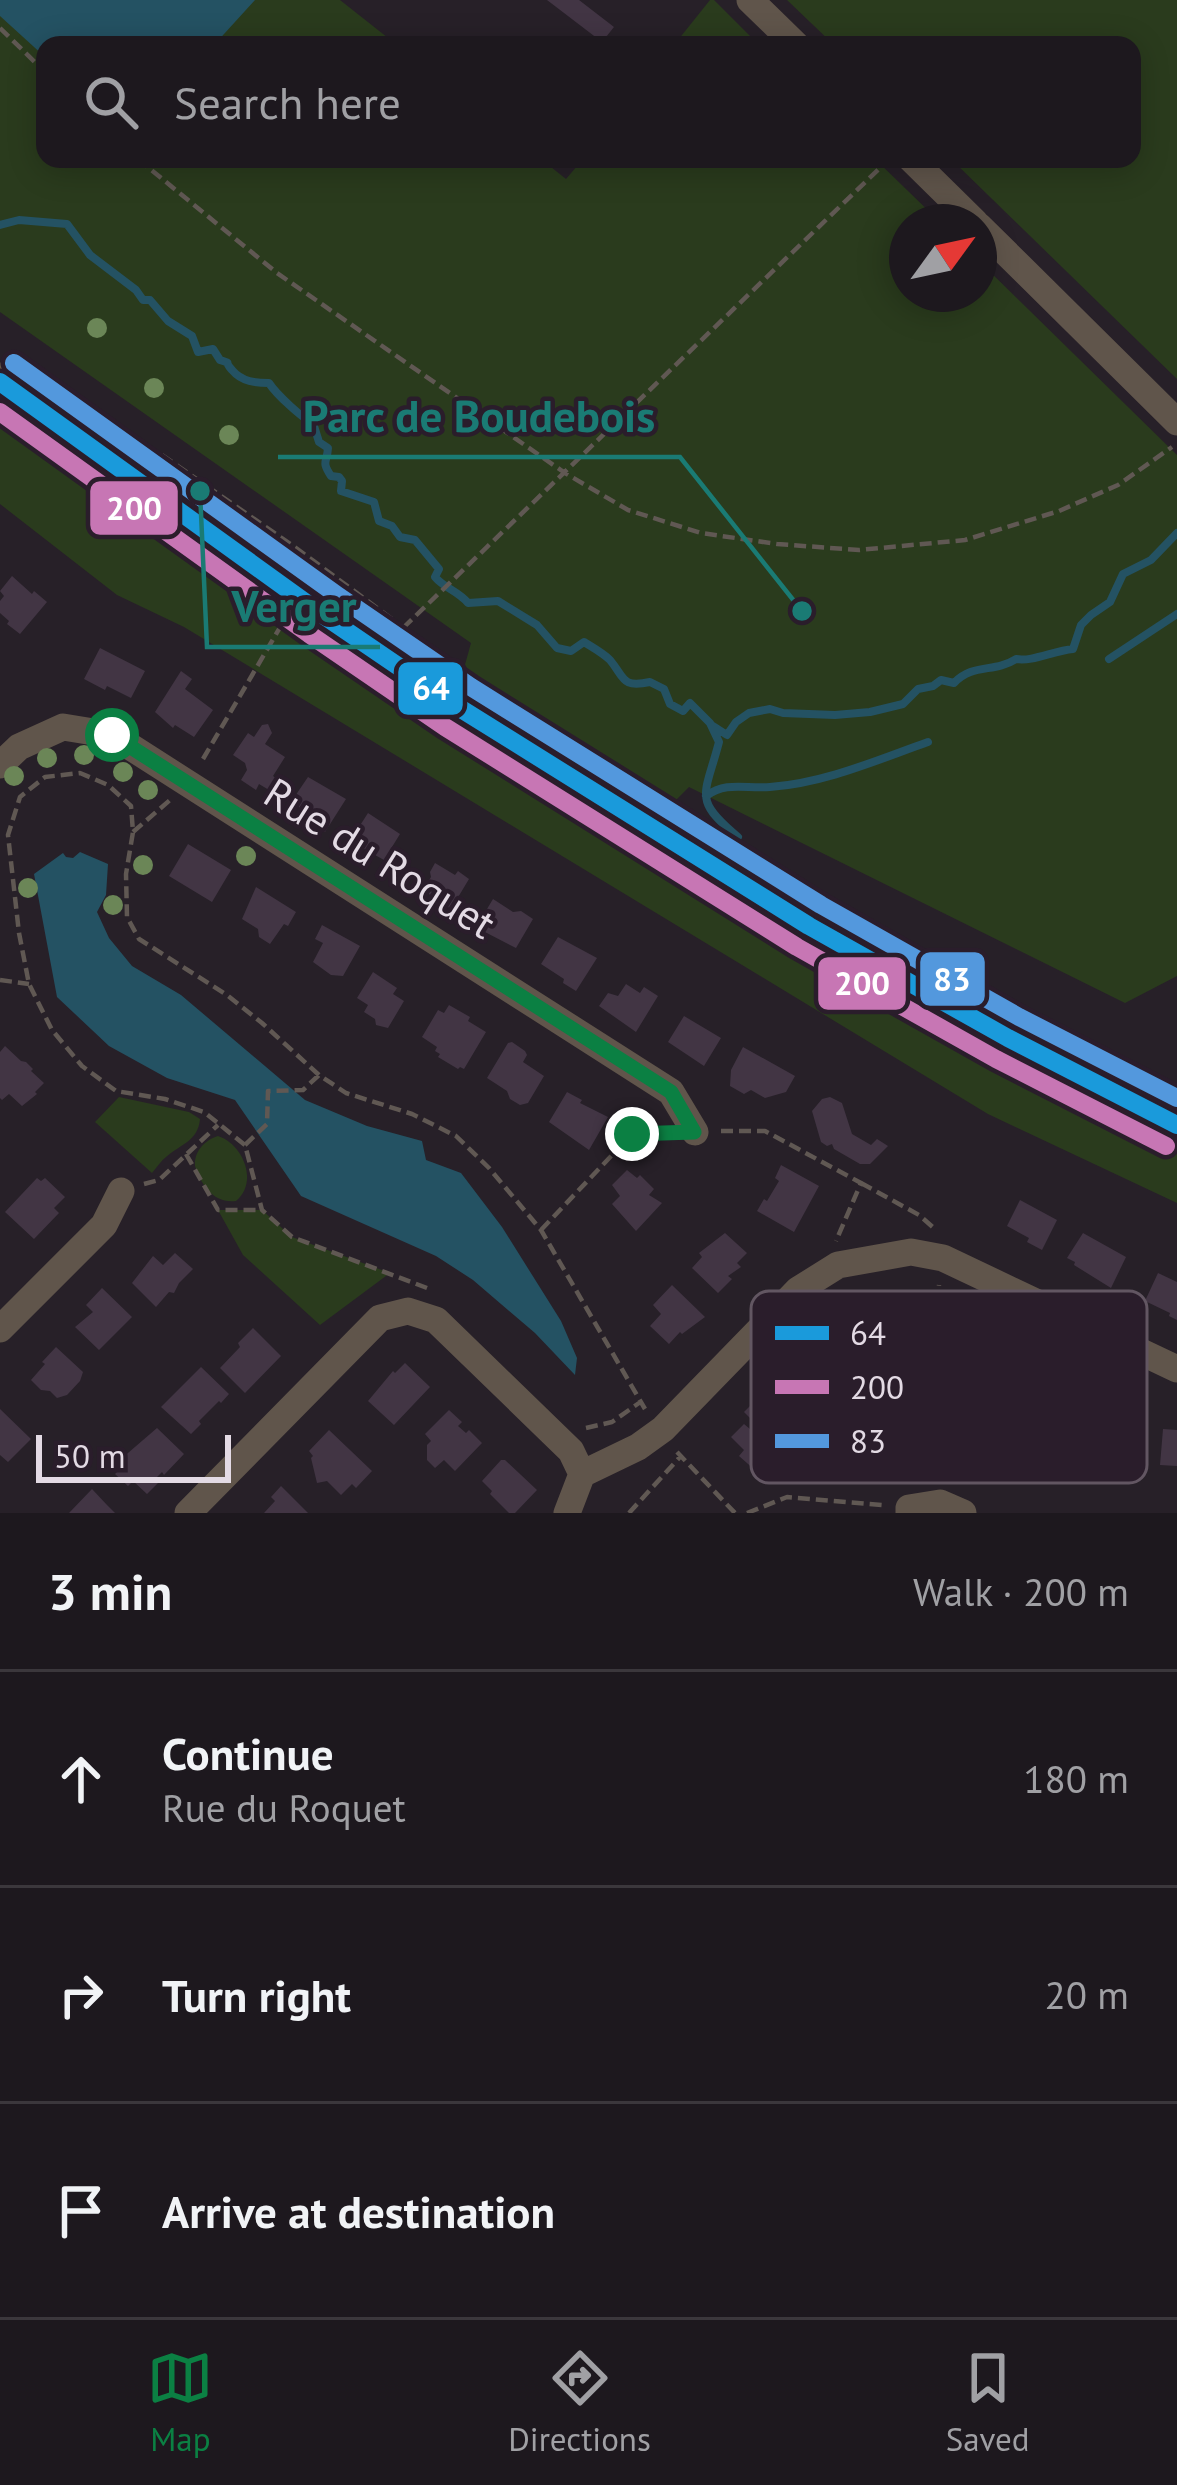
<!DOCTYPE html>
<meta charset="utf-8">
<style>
body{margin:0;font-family:"PT Sans",sans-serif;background:#2a252b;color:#f1f3f6}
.compass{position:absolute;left:889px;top:204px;width:108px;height:108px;border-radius:50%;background:#1d181e;box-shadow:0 6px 30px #0003;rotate:57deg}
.scale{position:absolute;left:36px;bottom:30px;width:195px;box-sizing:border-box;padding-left:12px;border:6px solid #e3dae4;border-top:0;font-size:33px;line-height:42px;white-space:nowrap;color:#e3dae4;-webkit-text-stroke:9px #2a1d2b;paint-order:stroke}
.stop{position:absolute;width:36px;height:36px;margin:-27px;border:9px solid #0b8043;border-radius:50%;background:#fff}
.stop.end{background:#0b8043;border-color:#fff;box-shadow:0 3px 12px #0008}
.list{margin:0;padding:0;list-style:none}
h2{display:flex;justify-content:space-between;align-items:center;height:156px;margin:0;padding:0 48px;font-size:51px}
h2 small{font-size:39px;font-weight:400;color:#a0a0a4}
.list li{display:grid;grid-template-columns:78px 1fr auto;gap:36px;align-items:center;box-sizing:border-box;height:216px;padding:0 48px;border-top:3px solid #3b373c}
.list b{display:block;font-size:45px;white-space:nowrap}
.list p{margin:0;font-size:39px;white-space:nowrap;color:#a0a0a4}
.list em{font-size:39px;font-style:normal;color:#a0a0a4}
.icon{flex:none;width:66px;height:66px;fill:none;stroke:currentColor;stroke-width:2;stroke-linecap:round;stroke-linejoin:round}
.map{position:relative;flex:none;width:1177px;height:1513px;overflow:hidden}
.search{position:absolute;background:#1d181e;box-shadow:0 6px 30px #0003;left:36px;right:36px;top:36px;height:132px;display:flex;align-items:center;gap:30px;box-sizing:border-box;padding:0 42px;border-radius:24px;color:#a0a0a4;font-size:45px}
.sheet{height:804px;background:#1d181e}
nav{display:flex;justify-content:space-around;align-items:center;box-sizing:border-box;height:168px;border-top:3px solid #3b373c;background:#1d181e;font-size:33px;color:#a0a0a4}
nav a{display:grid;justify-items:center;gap:6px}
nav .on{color:#0b8043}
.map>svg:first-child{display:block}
.green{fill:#2a3b1d}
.water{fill:#245263}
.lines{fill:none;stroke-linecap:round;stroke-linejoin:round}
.stream{stroke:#245263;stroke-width:8}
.building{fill:#423544}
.path{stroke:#605853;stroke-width:4.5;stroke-dasharray:12 6;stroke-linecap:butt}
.street{stroke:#60554b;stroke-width:27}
.secondary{stroke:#655748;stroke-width:39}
.bus-1-casing{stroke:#2a1d2b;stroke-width:27}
.bus-2-casing{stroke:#2a1d2b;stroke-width:27}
.bus-3-casing{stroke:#2a1d2b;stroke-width:27}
.bus-1{stroke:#1a9adb;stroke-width:18}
.bus-2{stroke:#c776b4;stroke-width:18}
.bus-3{stroke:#5398dd;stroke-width:18}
.tree{fill:#6b8657}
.route{stroke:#0b8043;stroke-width:15}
.labels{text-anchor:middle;stroke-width:9;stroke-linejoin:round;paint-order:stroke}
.street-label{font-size:42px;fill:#e3dae4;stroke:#2a1d2b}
.key{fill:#2a1d2b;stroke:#625662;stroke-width:3}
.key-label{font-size:33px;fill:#e3dae4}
.leader{fill:none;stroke:#1a7b74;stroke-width:4.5}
.callout-dot{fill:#1a7b74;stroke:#2a1d2b;stroke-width:4.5}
.callout-label{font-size:45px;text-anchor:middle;font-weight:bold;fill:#1a7b74;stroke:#2a1d2b;stroke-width:9;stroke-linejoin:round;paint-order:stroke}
.line-badge{stroke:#2a1d2b;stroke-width:4.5}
.badge-label{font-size:33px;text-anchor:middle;font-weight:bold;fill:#fff}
</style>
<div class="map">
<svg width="1177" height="1513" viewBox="0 0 1177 1513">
<rect width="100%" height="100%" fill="#272028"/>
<path class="green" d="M0,0h340l57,45h-352v114h496l25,20 17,-20h292l65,63h-33v72h72v-33l198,194v521l-52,27 -436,-216 -23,23 -114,-68 -91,-63 10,-36 -471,-331z
M710,0h4l45,45h-85z
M787,0h390v379l-226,-220h181v-114h-298z
M0,405l486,347 372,219 319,174v58l-189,-89 -804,-487 -67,-32 -117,-91z
M119,1097l70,15 11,7c-2,22 -19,25 -34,38 -5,4 -9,10 -14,16l-57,-51z
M218,1136c25,8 41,46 18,65 -22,3 -35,-16 -41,-35 -1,-15 10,-26 23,-30z
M218,1210h44l30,27 98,36 -70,52 -77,-70z"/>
<path class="water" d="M0,0h255l-41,45h-169v12l-45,-41z
M80,852l28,12 -2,31 -9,17 12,26 23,28 49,29 124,105 62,26 55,15 4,19 35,13 41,54 59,94 16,37 -2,17 -40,-42 -62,-53 -37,-24 -135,-60 -66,-96 -68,-22 -58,-32 -52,-49 -23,-123 29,-21 3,4 7,1z"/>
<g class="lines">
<path class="stream" d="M0,225l19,-5 48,4 23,31 46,35 7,10h7l18,21 24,15 6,16 15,-3 7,11c14,5 2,-1 12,10 10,12 24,13 37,13 7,11 34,36 44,40l6,19 9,6c-1,15 -7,13 3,28l8,1 3,4 -1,10 33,11 5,19 13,5 8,11 15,3 24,29 -4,8c9,11 23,14 33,26l30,-2 39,24 20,23 14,3 13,-9c8,5 19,11 26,18 15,18 11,28 40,22l14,7 6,15 13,7 7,-8 20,20 9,19c-14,54 -27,57 19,95
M1109,659l68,-45
M713,726l14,9 9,-13 13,-9 21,-4 13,4 52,2 35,-3 33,-8 15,-15 15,-3 8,-6 13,3c19,-20 40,-10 62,-24 16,3 37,-8 57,-10l8,-24 10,-10 19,-13 13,-28 28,-14 26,-27
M706,796c21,-15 39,-7 64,-9 55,-4 107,-27 158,-45"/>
</g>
<path class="building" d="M547,0h32l35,27 -12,15z
M12,576l20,18 2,-3 13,11 -27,32 -13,-10 2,-3 -9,-8v-12l4,-5 -4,-5z
M100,648l45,23 -14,27 -24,-12 -2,4 -21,-11z
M181,671l11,8 -7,10 28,21 -19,27 -19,-12 -2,3 -18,-16z
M268,724l4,9 -7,11 20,13 -12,19 4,3 -8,11 -10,-6 -3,6 -15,-10 6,-10 -2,-7 -12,-8 15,-22 6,4 8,-12z
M308,777l38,22 -21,33 -12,-7 4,-6 -26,-17z
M368,813l32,21 -16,26 -34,-19z
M188,844l43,26 -19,32 -43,-26z
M435,863l20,12 3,-4 11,8 -18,30 -28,-19 8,-13 -1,-5z
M256,887l40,25 -8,14 -4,-2 -14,20 -11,-7 -1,-8 -16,-10z
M493,899l20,13 8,-1 12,8 -17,29 -33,-17 -1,-6 6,-10 -1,-6z
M322,925l38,21 -17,30 -12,-1 -18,-13 10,-19 -8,-4z
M558,937l39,21 -21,33 -13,-8 1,-4 -23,-15z
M373,972l24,16 -4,6 11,7 -16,27 -12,-3 -1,-6 -11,-7 4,-7 -11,-7z
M626,984l14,9 4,-6 14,9 -22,36 -37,-26 9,-13 10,3z
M449,1005l21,12 -2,4 18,11 -22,37 -4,-2 -2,2 -20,-12 2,-3 -5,-3 2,-4 -15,-10 16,-27 6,3z
M684,1016l37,22 -17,28 -36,-24z
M512,1042l13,9 2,4 -4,7 21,14 -16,27 -8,2 -10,-6 -3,-8 -20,-13 21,-35z
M5,1046l16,15 5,1 7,7 -2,2 13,12 -9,9 2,2 -15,12 -13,-12 -7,6 -2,-2v-46z
M743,1047l52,29 -9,16 -21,6 -14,-8 -7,4 -14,-8 1,-16z
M567,1092l15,8 -2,3 28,14 -19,33 -40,-28z
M830,1097l12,6 10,31 19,11 6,-6 11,7 -18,18h-10l-26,-15 -2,-5 -5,2 -6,-4 -9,-31 10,-12z
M781,1165l38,21 -25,46 -37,-21 7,-12 3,2 12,-20 -4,-3z
M627,1170l10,8 3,-3 14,14 -5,6 13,8 -26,28 -24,-27 8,-8 -8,-11z
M37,1178l4,3 4,-3 20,19 -11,11 5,5 -25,26 -29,-27z
M1020,1200l37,20 -15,30 -15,-8 2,-4 -22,-12z
M725,1233l22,20 -10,10 4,4 -13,9 4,3 -14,14 -26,-25 10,-11 -3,-4z
M1083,1233l43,24 -15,31 -37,-23 1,-3 -8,-4z
M175,1253l18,16 -14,14 -5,10 -5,-1 -13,15 -24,-24 21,-27 10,9z
M1158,1273l19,9v38l-8,-4 1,-3 -25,-12z
M672,1285l33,32 -23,17 -2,-2 -11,12 -19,-18 11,-12 -8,-9z
M102,1288l30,29 -33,33 -24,-23 18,-15 -7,-7z
M253,1328l28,28 -36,37 -25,-25 20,-21 -2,-4z
M56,1347l27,25 -3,9 -13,14 -10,3 -7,-7 -9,-1 -10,-10 14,-16 -3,-2z
M405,1363l25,24 -36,38 -26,-24 25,-30 2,2z
M201,1367l28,27 -8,9 -2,-2 -20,20 2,3 -10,10 -30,-27z
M764,1392l19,18 -2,36 -25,25 -17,-15 5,-6 -13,-13 13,-13 6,5 5,-6 -11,-11z
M0,1409l31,30 -23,23 -8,-7z
M449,1410l13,12 -4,4 8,7 3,-3 13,13 -27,28 -11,-11 -9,8 -8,-8v-15l4,-4 -6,-7z
M157,1428l27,26 -20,21 -2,-3 -8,8 4,3 -11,11 -14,-13 -5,5 -13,-12 10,-10 -4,-5z
M1163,1429l14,1v36l-17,-1z
M329,1430l43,41 -16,17 -4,-4 -11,11 -14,-14 -10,2 -6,-25 2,-2 -4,-5z
M501,1460h4l32,30 -22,23h-6l-19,-19 2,-3 -10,-10z
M281,1486l27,27h-44l11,-12 -4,-4z
M92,1489l15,16 8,8h-46z"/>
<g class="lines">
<path class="path" d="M0,28l45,44
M138,159l139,114 288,200 63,37 73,23 76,11 82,6 106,-10 94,-29 59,-26 54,-38
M162,455l134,93 96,71
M403,628l482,-465
M203,759l79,-135
M133,832l37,-32
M0,980l29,4
M721,1131h44l96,52 -25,58
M245,1145l22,-21 1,-33 35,-1 16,-15
M186,1154l32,56h43
M861,1183l58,32 16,14
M144,1184l15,-4 59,-55
M541,1230l91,-96 30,-1
M427,1288l-135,-51 -30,-27 -17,-65 -41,-33 -39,-13 -49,-8 -34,-25 -30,-36 -23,-46 -10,-51 -11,-98 12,-38 25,-20 35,-4 28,12 23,21 2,26 -7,42 1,43 12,22 88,56 35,28 57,52 27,18 66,21 44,22 33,32 52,62 104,179
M586,1428l26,-6 27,-19
M677,1452l58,61
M913,1482l26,-197
M629,1513l51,-56
M747,1513l40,-16 95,8"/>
<path class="street" d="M750,0l46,45
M911,159l64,63
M979,226l198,196
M0,765l19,-18 44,-20 49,8 559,357 24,40
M0,1329l104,-104 17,-34
M188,1513l192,-195 28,-7 28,9 135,131 11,23
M567,1513l15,-39 56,-27 25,-18 135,-139 40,-25 73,-13 32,6 234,111
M909,1513v-5l31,-5 23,10"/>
<path class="secondary" d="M0,382l323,233 135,92 351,219 199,112 169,87"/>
<g class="bus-1-casing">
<path id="bus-1" d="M0,382l323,233 135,92 351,219 199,112 169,87"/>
</g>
<g class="bus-2-casing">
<path id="bus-2" d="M0,412l309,222 136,93 352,220 199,112 170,87"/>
</g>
<g class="bus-3-casing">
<path id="bus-3" d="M14,363l323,232 134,92 350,218 198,112 158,81"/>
</g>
<use href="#bus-1" class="bus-1"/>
<use href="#bus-2" class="bus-2"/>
<use href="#bus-3" class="bus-3"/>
</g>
<g class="tree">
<circle cx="97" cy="328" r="10"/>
<circle cx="154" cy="388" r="10"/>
<circle cx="229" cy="435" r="10"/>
<circle cx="84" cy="755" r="10"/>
<circle cx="47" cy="758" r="10"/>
<circle cx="123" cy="772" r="10"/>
<circle cx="14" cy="776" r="10"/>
<circle cx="148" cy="790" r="10"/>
<circle cx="246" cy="856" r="10"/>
<circle cx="143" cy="865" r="10"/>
<circle cx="28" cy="888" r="10"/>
<circle cx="113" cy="905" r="10"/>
</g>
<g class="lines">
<path class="route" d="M112,735l559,357 23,40 -62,2"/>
</g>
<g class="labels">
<g class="street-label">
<text transform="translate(380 858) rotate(32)" y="15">Rue du Roquet</text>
</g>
</g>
<rect x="751" y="1291" width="396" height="192" rx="18" class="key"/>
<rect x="775" y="1326" width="54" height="14" fill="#1a9adb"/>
<rect x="775" y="1380" width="54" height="14" fill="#c776b4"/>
<rect x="775" y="1434" width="54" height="14" fill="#5398dd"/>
<g class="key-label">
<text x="850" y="1345">64</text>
<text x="850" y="1399">200</text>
<text x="850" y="1453">83</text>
</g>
<path class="leader" d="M802 611L680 457H278M200 491L207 647H380"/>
<g class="callout-dot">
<circle cx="802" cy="611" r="12"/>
<circle cx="200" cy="491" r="12"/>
</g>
<g class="callout-label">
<text x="479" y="432">Parc de Boudebois</text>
<text x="294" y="622">Verger</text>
</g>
<g class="line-badge">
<rect x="88" y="479" width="92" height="58" rx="12" fill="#c776b4"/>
<rect x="396" y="660" width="69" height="57" rx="12" fill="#1a9adb"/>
<rect x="918" y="950" width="69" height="58" rx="12" fill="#5398dd"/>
<rect x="816" y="955" width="92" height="57" rx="12" fill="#c776b4"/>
</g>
<g class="badge-label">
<text x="134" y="520">200</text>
<text x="431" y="700">64</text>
<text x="952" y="991">83</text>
<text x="862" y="995">200</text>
</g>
</svg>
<svg class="compass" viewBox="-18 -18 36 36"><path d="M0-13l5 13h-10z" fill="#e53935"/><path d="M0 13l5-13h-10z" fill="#a0a0a4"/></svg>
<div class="scale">50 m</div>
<div class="stop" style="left:112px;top:735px"></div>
<div class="stop end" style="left:632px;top:1134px"></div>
<div class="search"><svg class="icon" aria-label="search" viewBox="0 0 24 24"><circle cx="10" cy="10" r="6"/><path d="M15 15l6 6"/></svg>Search here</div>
</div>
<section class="sheet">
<h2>3 min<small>Walk · 200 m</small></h2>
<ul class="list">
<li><svg class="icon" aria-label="ahead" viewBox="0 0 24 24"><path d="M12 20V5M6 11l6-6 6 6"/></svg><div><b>Continue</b><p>Rue du Roquet</p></div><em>180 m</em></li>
<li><svg class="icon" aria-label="right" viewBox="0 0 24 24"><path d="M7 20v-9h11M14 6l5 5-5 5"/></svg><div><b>Turn right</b></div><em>20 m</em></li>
<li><svg class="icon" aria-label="arrive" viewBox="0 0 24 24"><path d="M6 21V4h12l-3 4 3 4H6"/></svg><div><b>Arrive at destination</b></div></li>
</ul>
</section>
<nav>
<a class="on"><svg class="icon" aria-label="map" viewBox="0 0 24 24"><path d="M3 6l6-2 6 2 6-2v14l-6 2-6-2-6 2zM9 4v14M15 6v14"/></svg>Map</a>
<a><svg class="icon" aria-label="directions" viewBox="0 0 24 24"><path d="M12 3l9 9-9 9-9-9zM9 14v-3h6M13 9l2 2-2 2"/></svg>Directions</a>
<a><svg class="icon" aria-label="saved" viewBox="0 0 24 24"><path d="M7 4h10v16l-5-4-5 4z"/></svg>Saved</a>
</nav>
